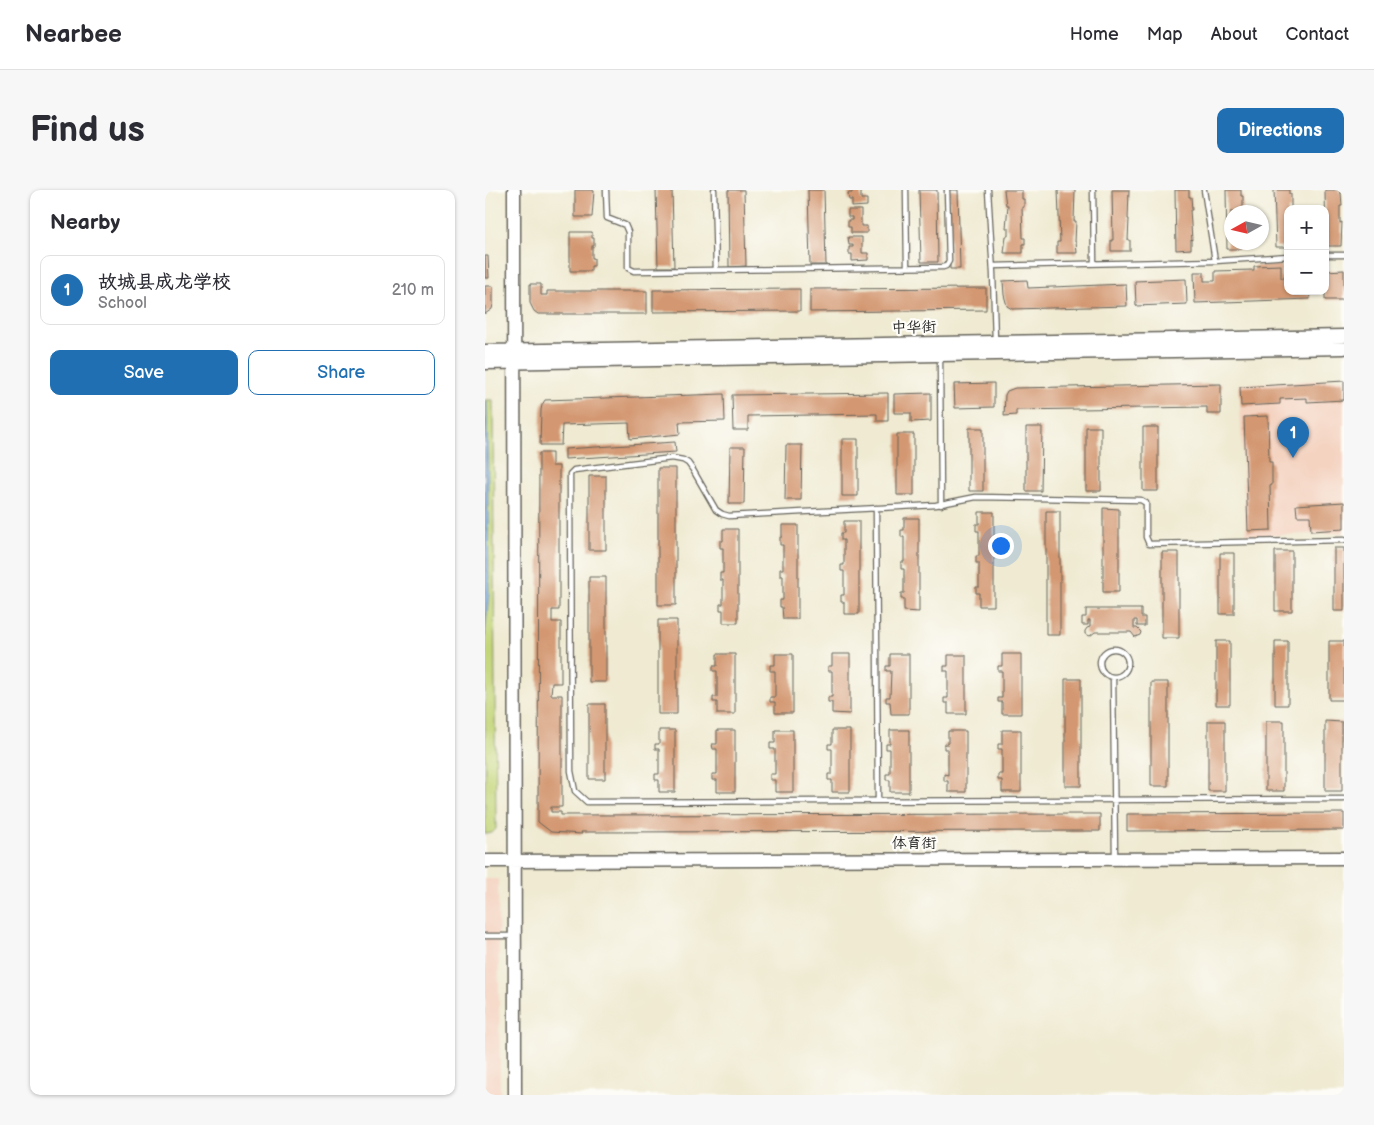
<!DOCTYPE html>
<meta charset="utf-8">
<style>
body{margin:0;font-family:"Balsamiq Sans","LXGW WenKai TC",sans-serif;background:#f7f7f7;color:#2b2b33}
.controls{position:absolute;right:15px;top:15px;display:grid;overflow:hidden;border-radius:10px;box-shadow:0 1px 4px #0004}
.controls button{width:45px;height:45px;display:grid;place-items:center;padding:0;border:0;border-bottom:1px solid #e1e1e2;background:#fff;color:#2b2b33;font:25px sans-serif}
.compass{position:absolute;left:739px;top:15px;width:45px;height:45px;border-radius:50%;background:#fff;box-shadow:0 1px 4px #0004;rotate:262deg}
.you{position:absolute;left:515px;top:355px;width:18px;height:18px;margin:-12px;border:4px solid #fff;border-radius:50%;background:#1a73e8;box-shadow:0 0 0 8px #1a73e833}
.badge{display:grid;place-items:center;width:32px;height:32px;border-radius:50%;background:#1f6fb2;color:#fff;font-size:16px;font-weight:700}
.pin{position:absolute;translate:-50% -41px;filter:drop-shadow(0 1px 2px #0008)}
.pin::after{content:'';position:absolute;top:26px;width:18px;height:15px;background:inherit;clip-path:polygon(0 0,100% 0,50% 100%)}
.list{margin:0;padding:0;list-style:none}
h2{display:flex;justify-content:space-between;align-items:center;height:65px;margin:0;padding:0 20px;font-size:21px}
h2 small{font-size:16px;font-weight:400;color:#7c7c81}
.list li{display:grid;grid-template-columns:32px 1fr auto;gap:15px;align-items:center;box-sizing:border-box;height:70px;margin:0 10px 10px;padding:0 10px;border:1px solid #e1e1e2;border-radius:10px}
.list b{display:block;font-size:19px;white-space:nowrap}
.list p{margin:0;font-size:16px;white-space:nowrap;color:#7c7c81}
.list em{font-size:16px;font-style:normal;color:#7c7c81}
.actions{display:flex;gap:10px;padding:15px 20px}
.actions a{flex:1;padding:11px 0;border:1px solid #1f6fb2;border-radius:10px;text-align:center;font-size:18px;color:#1f6fb2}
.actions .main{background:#1f6fb2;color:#fff}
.map{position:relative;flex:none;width:859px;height:905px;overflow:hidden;border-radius:10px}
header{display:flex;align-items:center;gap:30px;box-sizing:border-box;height:70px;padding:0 25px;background:#fff;border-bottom:1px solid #e1e1e2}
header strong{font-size:24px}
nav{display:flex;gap:28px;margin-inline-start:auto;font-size:18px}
.intro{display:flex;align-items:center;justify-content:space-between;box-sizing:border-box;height:120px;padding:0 30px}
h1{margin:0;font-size:35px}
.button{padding:12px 22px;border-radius:10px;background:#1f6fb2;color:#fff;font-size:18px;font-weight:700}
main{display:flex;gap:30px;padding:0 30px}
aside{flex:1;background:#fff;border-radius:10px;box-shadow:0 1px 4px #0004}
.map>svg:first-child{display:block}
.built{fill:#f4d3c1}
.green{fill:#c2d578;stroke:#6f784a}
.water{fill:#7db0ea;stroke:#4c6683}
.building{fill:#d39771}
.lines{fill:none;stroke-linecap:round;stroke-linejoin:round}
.lane-casing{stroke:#66645b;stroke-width:7}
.secondary-casing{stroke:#66645b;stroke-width:15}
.lane{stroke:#fff;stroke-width:4.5}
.secondary{stroke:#fff;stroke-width:12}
.labels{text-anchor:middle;stroke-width:4.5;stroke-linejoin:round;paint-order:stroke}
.street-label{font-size:15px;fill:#1c1c1c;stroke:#fdfcf7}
</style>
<header>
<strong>Nearbee</strong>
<nav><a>Home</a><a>Map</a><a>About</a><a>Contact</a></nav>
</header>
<div class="intro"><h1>Find us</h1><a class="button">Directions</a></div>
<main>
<aside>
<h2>Nearby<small></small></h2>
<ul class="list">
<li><span class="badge">1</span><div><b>故城县成龙学校</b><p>School</p></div><em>210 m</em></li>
</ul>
<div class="actions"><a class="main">Save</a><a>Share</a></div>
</aside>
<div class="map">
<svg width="859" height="905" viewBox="0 0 859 905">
<rect width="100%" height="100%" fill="#fdfcf7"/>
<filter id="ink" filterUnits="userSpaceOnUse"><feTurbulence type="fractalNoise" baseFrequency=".02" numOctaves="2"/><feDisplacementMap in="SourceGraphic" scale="10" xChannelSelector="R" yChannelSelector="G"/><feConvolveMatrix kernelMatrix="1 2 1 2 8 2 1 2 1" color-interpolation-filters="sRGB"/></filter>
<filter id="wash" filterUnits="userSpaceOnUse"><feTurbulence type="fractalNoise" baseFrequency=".0096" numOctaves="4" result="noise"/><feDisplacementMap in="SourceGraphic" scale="20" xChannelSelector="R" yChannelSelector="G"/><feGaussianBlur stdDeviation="1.12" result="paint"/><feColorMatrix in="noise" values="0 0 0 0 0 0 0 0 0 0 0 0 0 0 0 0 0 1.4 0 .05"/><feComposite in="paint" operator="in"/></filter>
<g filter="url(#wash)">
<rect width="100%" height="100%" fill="#efead1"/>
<path class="built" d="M859,189v154l-98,3 -7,-152z
M0,689h13l2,216h-15z"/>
<path class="green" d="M0,210h8l3,429 -4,4 -7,1z"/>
<path class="water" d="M0,211h2l2,192 -4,43z"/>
<g id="blocks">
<path class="building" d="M90,0h17l2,1 -2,26h-17z
M171,0h16l2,77h-16z
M243,0h16l2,76 -17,1z
M323,0h16l2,75h-16z
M367,0h9v9h6v7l-15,1v-7h-3l-1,-7h4z
M434,0h18l1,72h-17z
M464,0h9l2,79h-10z
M519,0h18v9h2v8h-2l1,31h2v6h-2v9h-19l2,-17h2v-8h-2l2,-23h-2z
M573,0h17l-1,31h2l-1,21h1l1,11h-20v-11h3z
M627,0h17l-1,29h1l-1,21h2v11h-19v-11h2z
M690,0h14v7h2l1,13h-2l2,30 -1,-1v10l-15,1z
M741,0h15v6h2v14h-2v2h-10v30h11v7h-15z
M789,0h15v4h2v14l-3,1v38h-12z
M840,0h14l1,3h1l1,13h-2v17l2,-1 -1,24h-15z
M363,20h13v16h6v7h-16v-6h-3v-7h4v-3h-4z
M85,42h22v6h2v8h-2v12h2v8h-3v5h-21z
M363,47h14v16h6v7l-16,1v-7h-3v-7h4v-2h-4z
M0,66h3l1,22h-4z
M796,75v13h7v13h21l1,8 -115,4 -1,-31h10v9h11v-10l39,-1v-4z
M859,80v30h-19v-29z
M701,89l1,25 -51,2 -1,-25z
M542,90l1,8 98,-4 1,22 -115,3 -5,-3 -3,-11 -1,-14z
M45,94h11v11h6v-4h100v23h-109l-4,-3 -4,-8z
M0,96h8v18l-1,5 -7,5z
M501,98v22l-176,2v-23z
M315,99v22l-147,1v-22z
M859,191v19l-37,2v-4l-27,1v5l-39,2 -1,-19z
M509,193v24l-39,1 -1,-24z
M736,194v30h-14v-7l-191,3v5l-12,1 1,-21 2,-4 8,-3z
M403,203v28h-11v-7l-129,2v14h-15l-1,-35z
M446,203v28l-20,1v-9h-17v-19z
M239,204l1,27 -46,1 1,12 -50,5 -1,-16 -67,2 -1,20h-21l1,-35 1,-5 3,-5z
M783,226l1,46h3v23l-2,1 1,44 -23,1 -4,-114z
M541,237h16l-1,64h-15z
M601,237h15v64h-15z
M658,237h15v64h-15z
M484,238h14v63h-14z
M412,244h17v61h-17z
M357,249h16v57h-16z
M190,252l1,10 -111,7v-10z
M301,255h16l-1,55h-16z
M245,257h15l-1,57h-15z
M54,263h13v13h7v144h-7v12h9v61h-9l-1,12h11v112h-11v5h10v3l539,-1v17l-519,1 1,2 -31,-2 -13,-10z
M173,278h18v137h-18z
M104,286h17v74h-17z
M859,312v27l-33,2 -1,-15h-13l-1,-11z
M618,318l16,1v83h-16z
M561,321h14v124h-14z
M494,322h15v94h-15v-13h-3v-6h3v-24h-3v-7h3v-25h-3v-7h3z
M419,328h15v94l-15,-1v-12h-3v-6h3v-24h-3v-7h3v-25h-3v-7h3z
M359,331h15v93h-15v-12h-3v-7h3v-24h-3v-6h3v-25h-3v-7h3z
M297,335h16v94h-15l-1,-12h-2v-7h3v-24h-3v-7h3v-24h-3v-8h2z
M238,339h15v94h-15v-13h-3v-6h3v-24h-3v-7h3v-25h-3v-7h3z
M849,358h10v63h-10z
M790,361h17v60h-17z
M677,362h17v86h-17z
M735,363h14v61h-14z
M104,387h17v105h-17z
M601,419h55v8h4v9h-8v-6h-3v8h3l4,4 -1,3 -5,2 -4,-5h-36l-5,4 -5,-2v-3l2,-3 3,-1v-7h-2v5h-6v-8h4z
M173,430h19v94h-19z
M731,451h14v64h-14z
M790,451h13v64h-13z
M844,451h15v59h-15z
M232,464h18v60h-18v-12h-4v-5h4v-26h-4v-5h4z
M290,464h18v59h-18v-11h-5v-5h5v-26h-5v-6h5z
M347,464h18v60l-18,-1v-11h-4v-5h4v-26h-4v-5h4z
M405,464h19v60h-18l-1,-12h-4v-5h4l1,-26h-5v-5h4z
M517,464h19v60h-19v-12h-4v-4h4v-27h-4v-5h4z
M463,465h18v59h-18v-11h-4v-5h4v-27h-4v-5h4z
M580,489h16v107h-16z
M666,492h17v104h-17z
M104,514h16v75h-16z
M723,531h17v70h-17z
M781,531h18v70h-18z
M840,531l17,1v69h-17z
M174,540h16v62h-16v-12h-4v-6h4v-25h-4v-5h4z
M232,540h18v62h-18v-12h-5v-6h5v-25h-4l-1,-5h5z
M290,540h18v62h-18v-12h-5v-6h5v-25h-5v-6h5z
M347,540h18v62h-18v-12h-4v-6h4v-25h-4v-5h4z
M405,540h19v62h-19v-12h-4v-6h4v-25h-4v-5h4z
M517,540h19v62h-19v-12h-4v-6h4v-25h-4v-5h4z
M463,541h18v61h-18v-11h-4v-7l4,1v-26h-4v-5h4z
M859,623v17l-217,1v-17z"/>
</g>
</g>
<g filter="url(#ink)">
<use href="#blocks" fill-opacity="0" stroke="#66645b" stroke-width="1"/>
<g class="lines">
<g class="lane-casing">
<path id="lane" d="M121,0l1,28 18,7 3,7v36l6,3 309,-4 3,-1 3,-5 -2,-71
M229,0l2,80
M421,0l1,77
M503,0l5,83 2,68
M608,0l1,73
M719,0l11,71
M840,65h19
M508,76l222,-5 73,-5
M455,166l1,149
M391,318l2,293
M859,350l-195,4 -3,-7v-34l-5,-3 -165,-3 -40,8 -207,11 -7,-2 -6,-4 -23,-40 -5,-7 -5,-3 -11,-2 -98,12 -4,4 1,297 4,20 12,11 757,-3
M615 473a14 14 0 1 1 28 0a14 14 0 1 1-28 0Z
M628,487l2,181
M0,746h29"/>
</g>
<g class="secondary-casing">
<path id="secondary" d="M29,0l1,905
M0,161l859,-15
M0,173l859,-15
M0,671l859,-3"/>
</g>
<use href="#lane" class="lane"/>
<use href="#secondary" class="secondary"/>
</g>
</g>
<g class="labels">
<g class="street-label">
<text transform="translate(429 137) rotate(-1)" y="5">中华街</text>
<text x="429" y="658">体育街</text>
</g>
</g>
</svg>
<div class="controls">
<button>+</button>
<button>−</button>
</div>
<svg class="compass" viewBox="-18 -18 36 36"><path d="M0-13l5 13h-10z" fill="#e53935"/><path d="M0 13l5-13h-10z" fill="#7c7c81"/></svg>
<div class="you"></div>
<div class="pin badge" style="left:808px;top:268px">1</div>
</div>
</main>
